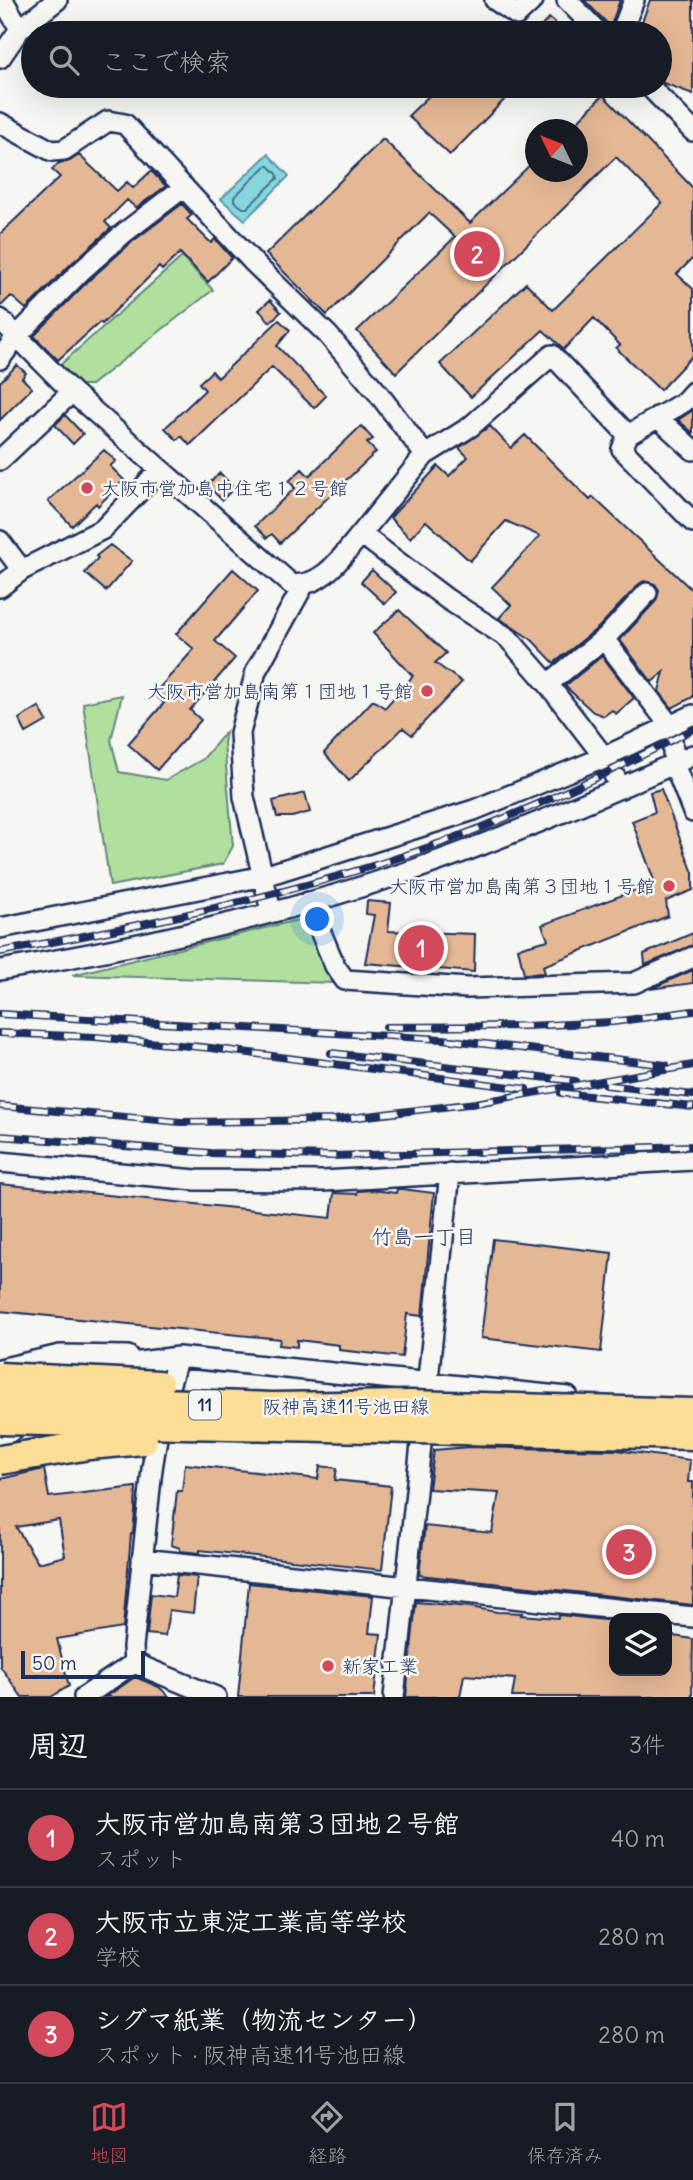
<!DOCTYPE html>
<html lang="ja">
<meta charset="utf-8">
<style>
body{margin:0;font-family:Delius,"Klee One",sans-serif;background:#20242c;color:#f1f3f6}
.controls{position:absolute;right:21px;bottom:21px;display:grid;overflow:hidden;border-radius:14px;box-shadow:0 7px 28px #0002}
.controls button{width:63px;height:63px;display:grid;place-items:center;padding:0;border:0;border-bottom:2px solid #363941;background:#171b24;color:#f1f3f6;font:35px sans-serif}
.compass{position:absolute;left:525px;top:119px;width:63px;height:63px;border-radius:50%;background:#171b24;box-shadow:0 7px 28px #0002;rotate:313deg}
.scale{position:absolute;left:21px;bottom:18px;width:124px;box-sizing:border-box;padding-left:7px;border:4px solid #1b2f5e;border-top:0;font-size:19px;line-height:24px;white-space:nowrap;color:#1b2f5e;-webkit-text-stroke:5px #f6f6f2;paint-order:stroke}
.you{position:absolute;left:318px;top:920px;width:24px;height:24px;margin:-18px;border:5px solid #fff;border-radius:50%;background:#1a73e8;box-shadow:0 0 0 10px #1a73e833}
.badge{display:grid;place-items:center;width:46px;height:46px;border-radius:50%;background:#d1495b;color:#fff;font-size:23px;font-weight:700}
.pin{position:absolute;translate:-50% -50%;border:4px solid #fff;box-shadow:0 2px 7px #0006}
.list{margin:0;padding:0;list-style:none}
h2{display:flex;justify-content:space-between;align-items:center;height:91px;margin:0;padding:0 28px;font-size:30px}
h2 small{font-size:23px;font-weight:400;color:#9ea1a6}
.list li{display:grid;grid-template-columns:46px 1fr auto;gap:21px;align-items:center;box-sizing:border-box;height:98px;padding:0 28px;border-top:2px solid #363941}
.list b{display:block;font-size:26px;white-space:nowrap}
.list p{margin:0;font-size:23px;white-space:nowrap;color:#9ea1a6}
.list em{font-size:23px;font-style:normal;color:#9ea1a6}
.icon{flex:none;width:38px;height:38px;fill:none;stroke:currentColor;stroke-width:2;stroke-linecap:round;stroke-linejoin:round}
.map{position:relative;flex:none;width:693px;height:1697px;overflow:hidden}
.search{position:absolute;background:#171b24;box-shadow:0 7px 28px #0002;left:21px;right:21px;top:21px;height:77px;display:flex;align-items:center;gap:18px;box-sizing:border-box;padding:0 24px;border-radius:38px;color:#9ea1a6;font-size:26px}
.sheet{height:385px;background:#171b24}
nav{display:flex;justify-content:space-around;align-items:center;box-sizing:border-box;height:98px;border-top:2px solid #363941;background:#171b24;font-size:19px;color:#9ea1a6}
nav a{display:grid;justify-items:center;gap:4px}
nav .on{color:#d1495b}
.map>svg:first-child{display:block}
.green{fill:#b1df9e;stroke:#66877e;stroke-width:2}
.water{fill:#85d7dd;stroke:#5b94aa;stroke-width:2}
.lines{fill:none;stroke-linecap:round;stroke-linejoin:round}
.shore{stroke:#457291;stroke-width:2}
.building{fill:#e5b895;stroke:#1b2f5e;stroke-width:2;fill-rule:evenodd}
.minor-casing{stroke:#1b2f5e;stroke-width:24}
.minor{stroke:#f6f6f2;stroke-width:19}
.rail-casing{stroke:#1b2f5e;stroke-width:8}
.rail{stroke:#f6f6f2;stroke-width:5;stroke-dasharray:16;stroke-linecap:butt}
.highway-bridge-casing{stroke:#1b2f5e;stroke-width:33;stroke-linecap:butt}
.highway-bridge{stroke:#fcde96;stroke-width:28}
.poi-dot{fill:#d1495b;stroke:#f6f6f2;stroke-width:2.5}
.labels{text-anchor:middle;stroke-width:5;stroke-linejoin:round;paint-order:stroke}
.shield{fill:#f6f6f2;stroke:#5d6b8a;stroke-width:2}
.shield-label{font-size:18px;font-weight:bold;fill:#1b2f5e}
.poi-label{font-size:19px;fill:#1b2f5e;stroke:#f6f6f2;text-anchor:start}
.street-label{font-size:19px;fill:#1b2f5e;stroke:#f6f6f2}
.neighbourhood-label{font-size:21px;fill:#1b2f5e;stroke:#f6f6f2}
</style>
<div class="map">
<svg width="693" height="1697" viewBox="0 0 693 1697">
<rect width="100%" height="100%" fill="#f6f6f2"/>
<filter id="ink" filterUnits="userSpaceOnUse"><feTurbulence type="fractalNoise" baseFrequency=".0143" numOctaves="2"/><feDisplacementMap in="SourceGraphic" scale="14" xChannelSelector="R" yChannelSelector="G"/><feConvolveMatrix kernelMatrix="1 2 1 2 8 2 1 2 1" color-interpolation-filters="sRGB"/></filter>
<g filter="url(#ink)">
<path class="green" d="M182,257l31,33 -122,95h-13l-18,-20z
M122,695l-11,45 8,32 47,8 37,-21 23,-27 -2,11 9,103 -10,18 -113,22 -27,-183z
M306,918l28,65 -262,-8z"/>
<path class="water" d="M268,154l21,22 -44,44 -24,-21z"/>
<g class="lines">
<path class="shore" d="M266,166h3l8,8 1,4 -31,30h-4l-9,-7v-4z"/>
</g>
<path class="building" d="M584,0h36l-10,28 -2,-4z
M650,0h43v94l-30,-11 -3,-4v-46h-22z
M549,18l18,15h-32z
M439,86h79l-68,69 -42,-39z
M603,95l90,93v70l-16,16 16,15v66l-33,35 -44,-42 4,-3 -26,-27 -30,31 -21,-19 -72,67 -31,-33 86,-81 27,27 109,-107 -46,-46 -220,216 -39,-42 98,-94 -26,-24 -102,102 -61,-61 117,-115 87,84 66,-64v13h42v-51z
M79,155l38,36 10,-9 6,6 18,-17 15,15 -30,22 -9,-8 -22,22 6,6 -39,35 -46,46 -15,-13 -11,11v-73l60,-57 -8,-7 7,-7 11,-2z
M182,204l10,11 -5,4 24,24 4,-4 17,19 -24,24 -28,-29 -18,17 -3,-3 -57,57 -2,-2 -42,38 -24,-24 54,-55 44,-39z
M270,300l11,12 -11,10 -11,-12z
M279,320l11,10 -13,16 49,50 -12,12 -42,-41 -82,78 -9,-9 -4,4 -12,-12 40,-38 -6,-7 13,-12 6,7z
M17,365l9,8 -4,5 10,10 -32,32v-38z
M693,410v23l-15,-13z
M65,415l18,19 -10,10 -18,-19z
M361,426l12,13 -6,4 9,9 -96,91 -8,-9 -5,4 -12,-12 40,-38 -6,-7 13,-12 7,7z
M490,426l21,22 14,-13 65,65 3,-3 100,94v106l-21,11 -13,-17 5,-19 -12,10 -32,-42 36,-39 3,-11 -4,-6 -11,-3 -5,3 -40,43 -45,36 -22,-23 -33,-22 12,-13 -19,-18 48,-51 -34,-15 -36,40 -44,-40 -16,17 -20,-20 48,-52 11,10 19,-19 -9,-9z
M104,450l12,11 -6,5 14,14 -26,26 -2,-3 -24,23 -24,-25z
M220,473l14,15 -12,12 -15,-15z
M110,545l22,16 -26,30 -21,-18 13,-15 -2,-2z
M233,569l25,22 -43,50 20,17 -45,52 11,10 -44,50 -29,-26 36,-41 -10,-9 40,-45 -18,-15z
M372,570l24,22 -11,12 -24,-22z
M399,610l47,43 -11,10 27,19 -50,53 -9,-7 -54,53 -25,-28 49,-53 12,8 28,-32 -40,-43z
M602,656l32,42 -18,16 -4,-4 -8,6 -11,-4 -28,-26z
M39,707l8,14 -21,12 -7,-14z
M661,789l32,84v17l-27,11 2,15 -125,50 2,7 -21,1 -6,-26 30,-8 -6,-15 113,-42 -23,-62 23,-9 -5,-20z
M305,793l5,19 -18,5h-15l-4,-16z
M367,901l24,2 -3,28 87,3 -1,38 -109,-9 9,-48 -8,-1z
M693,933v12l-48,20 -1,-11z
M693,970v13l-43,6z
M0,1184l331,34 3,-25 23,1 1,-3 14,-1 24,3 1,-4h5l32,4 -12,123 -15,-2 -5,43 -63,-7v-5l-42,-5v7l-18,-2 1,-6 -280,-28z
M493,1239l119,14 -11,99 -120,-14z
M469,1447l148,3 73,10 -2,22h5v123l-274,-30 6,-49 67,7 7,-40 -70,-4 5,-39z
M185,1464l133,15 2,-13 17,2 -2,12 56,6 -9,84 -182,-20v3l-20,-2v-3l-9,-3 6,-54h5z
M44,1469l5,28 87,-10 -1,24 -2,22 -2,1 -8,94 -66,11 12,47 -18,11h-29l-22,-31v-187zM59,1520l6,36 -27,7 -22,-36z
M177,1575l20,2 -4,36 -24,-3 -4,26 -18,-2 4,-40 23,3z
M249,1583l124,13 -4,37 12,1 -7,63h-136z
M416,1602l54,5 27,5 25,1 -1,2 37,3 1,-3 55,6v50h53v-36l26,4 -1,58h-180l3,-18 -51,-4 -4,22h-54z
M135,1677l24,10 11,10h-64z"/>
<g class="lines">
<g class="minor-casing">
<path id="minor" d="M3,0l17,29
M495,0l22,15 16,-15
M567,0l32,33
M621,33l13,-33
M0,58l20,-29 37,-29
M649,86l44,45
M0,123l52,28 12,-1 44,-29 17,3 129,139 74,72 50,58 47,62
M0,319l72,73 219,192c31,5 52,-29 70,-50l86,65 61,39 40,46 56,73 17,31
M0,359l16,-22 64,-65 44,-39 60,-46
M657,417l36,33
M628,435l-6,14 71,73
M0,460l72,-68
M361,534l64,-79 45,-28 82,-72 76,80 56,-33 9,-10
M0,541l22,29
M0,587l22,-17 81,-41 57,-59
M604,639l67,88 3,37 19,48
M548,684l59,-48 40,-43
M308,902l27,64 10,14 123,8 166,-5 59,-26
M271,911l-27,-114 -4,-64 16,-62 47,-85
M0,928l264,-52 210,-66 130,-53 89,-42
M0,970c139,-23 279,-54 413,-100 95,-33 188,-73 280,-115
M0,1162l196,18 127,1 370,-21
M0,1369l60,-14 68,1
M77,1373l41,-8 60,-8 390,40
M14,1455l50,-35
M142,1559l551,58
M134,1663l-1,-16 19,-178 9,-56 17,-56
M134,1663l82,34
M84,1697l50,-34
M394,1697l56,-524"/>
</g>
<use href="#minor" class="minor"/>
<g class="rail-casing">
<path id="rail" d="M0,952c128,-24 257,-50 382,-89 107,-34 211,-81 311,-134
M0,1014l442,25 224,26
M386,1027l140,-1 87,-4 80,-11
M0,1033l95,4 116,11 315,41
M331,1053l244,28
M606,1085l87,10
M561,1093l132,14
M0,1106l181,16 153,-2 142,-17 217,-38
M0,1136l210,17 121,3 362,-10"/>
</g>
<use href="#rail" class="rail"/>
<g class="highway-bridge-casing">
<path id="highway-bridge" d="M0,1377l159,8
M0,1397l272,10 138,-2 283,8
M0,1420l693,15
M0,1460l89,-15 54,-5"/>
</g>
<use href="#highway-bridge" class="highway-bridge"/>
</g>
</g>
<g class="poi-dot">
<circle cx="87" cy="488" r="7"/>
<circle cx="427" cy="691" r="7"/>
<circle cx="669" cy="886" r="7"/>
<circle cx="328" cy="1666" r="7"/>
</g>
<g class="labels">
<rect class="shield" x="189" y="1390.5" width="32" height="29" rx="5"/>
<g class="shield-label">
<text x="205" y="1411">11</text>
</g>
<g class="poi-label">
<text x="101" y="495">大阪市営加島中住宅１２号館</text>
<text x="413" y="698" text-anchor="end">大阪市営加島南第１団地１号館</text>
<text x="655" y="893" text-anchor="end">大阪市営加島南第３団地１号館</text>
<text x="342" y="1673">新家工業</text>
</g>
<g class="street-label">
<text x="346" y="1413">阪神高速11号池田線</text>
</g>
<g class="neighbourhood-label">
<text x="424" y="1244">竹島一丁目</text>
</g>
</g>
</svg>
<div class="controls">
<button><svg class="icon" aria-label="layers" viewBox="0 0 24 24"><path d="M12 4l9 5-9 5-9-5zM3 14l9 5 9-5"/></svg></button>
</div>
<svg class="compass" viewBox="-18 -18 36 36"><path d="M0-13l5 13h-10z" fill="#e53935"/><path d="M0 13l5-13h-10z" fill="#9ea1a6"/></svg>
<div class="scale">50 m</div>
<div class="you"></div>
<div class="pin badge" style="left:421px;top:948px">1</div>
<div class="pin badge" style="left:477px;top:254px">2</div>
<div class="pin badge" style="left:629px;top:1552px">3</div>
<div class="search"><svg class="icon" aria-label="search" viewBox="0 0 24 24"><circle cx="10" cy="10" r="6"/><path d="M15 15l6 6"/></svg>ここで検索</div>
</div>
<section class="sheet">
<h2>周辺<small>3件</small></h2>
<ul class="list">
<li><span class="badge">1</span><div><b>大阪市営加島南第３団地２号館</b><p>スポット</p></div><em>40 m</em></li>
<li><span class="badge">2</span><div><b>大阪市立東淀工業高等学校</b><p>学校</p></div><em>280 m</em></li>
<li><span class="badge">3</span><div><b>シグマ紙業（物流センター）</b><p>スポット · 阪神高速11号池田線</p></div><em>280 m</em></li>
</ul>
</section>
<nav>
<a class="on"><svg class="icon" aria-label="map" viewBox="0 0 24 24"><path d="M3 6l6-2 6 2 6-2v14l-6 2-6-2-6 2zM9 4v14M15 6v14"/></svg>地図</a>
<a><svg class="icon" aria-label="directions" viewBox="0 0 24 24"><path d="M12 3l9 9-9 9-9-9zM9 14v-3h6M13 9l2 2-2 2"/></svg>経路</a>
<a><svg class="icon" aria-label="saved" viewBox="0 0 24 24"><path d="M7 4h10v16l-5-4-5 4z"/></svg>保存済み</a>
</nav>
